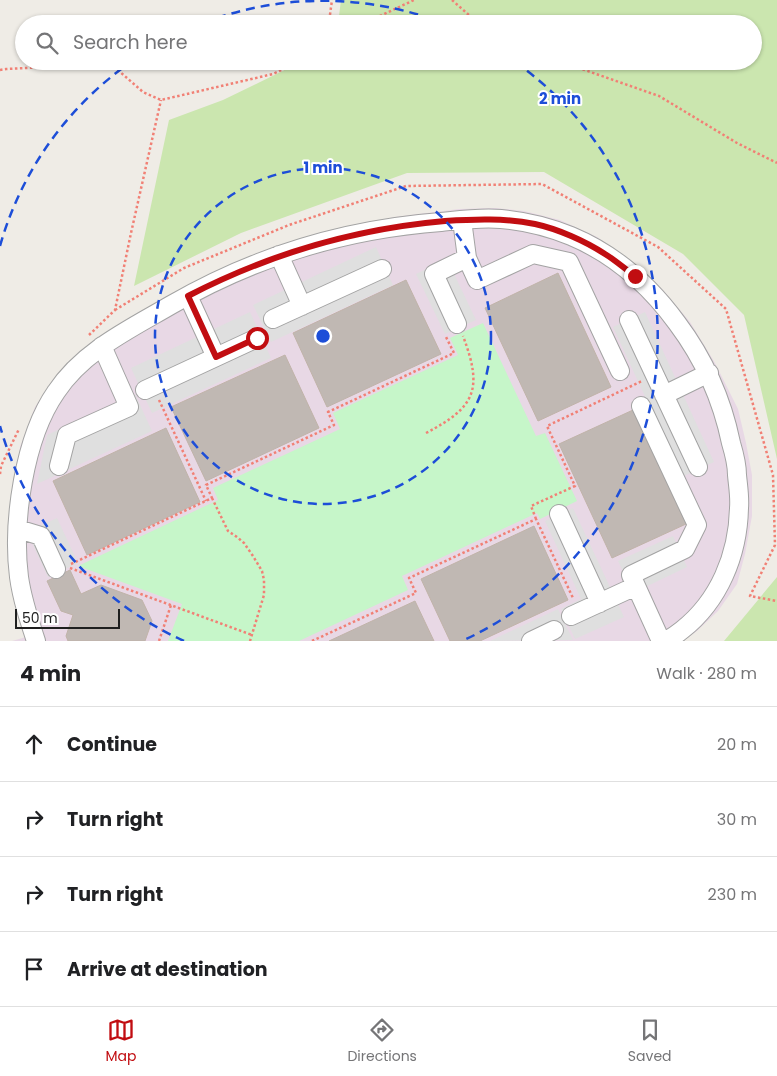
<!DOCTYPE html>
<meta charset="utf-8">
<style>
body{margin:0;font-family:Poppins,sans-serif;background:#f6f6f6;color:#202124}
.scale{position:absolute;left:15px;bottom:12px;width:105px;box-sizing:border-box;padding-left:5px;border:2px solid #1f1f1f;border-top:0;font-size:14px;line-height:18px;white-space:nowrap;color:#1f1f1f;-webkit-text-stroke:4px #fff;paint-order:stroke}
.stop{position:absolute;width:15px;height:15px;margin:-11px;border:4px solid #c10d11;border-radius:50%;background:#fff}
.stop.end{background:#c10d11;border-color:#fff;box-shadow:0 1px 5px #0008}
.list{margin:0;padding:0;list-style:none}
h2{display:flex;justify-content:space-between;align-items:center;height:65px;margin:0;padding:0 20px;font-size:21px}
h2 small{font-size:16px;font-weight:400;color:#757577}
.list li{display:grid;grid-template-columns:32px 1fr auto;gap:15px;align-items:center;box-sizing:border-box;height:75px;padding:0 20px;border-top:1px solid #e0e0e0}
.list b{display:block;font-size:19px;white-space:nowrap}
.list em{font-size:16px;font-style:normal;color:#757577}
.icon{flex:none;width:28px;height:28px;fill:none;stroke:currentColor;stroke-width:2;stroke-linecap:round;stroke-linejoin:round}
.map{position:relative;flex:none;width:777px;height:641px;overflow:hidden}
.search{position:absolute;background:#fff;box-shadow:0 1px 4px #0004;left:15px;right:15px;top:15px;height:55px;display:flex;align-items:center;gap:12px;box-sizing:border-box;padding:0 18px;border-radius:28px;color:#757577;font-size:19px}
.sheet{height:365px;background:#fff}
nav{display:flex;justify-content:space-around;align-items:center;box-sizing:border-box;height:70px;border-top:1px solid #e0e0e0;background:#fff;font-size:14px;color:#757577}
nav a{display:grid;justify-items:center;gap:2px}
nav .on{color:#c10d11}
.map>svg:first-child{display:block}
.industrial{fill:#e8d8e5}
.grass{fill:#cbe6af}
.park{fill:#c6f6c9}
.parking{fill:#dfdfdf}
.building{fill:#c0b8b3;stroke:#c0b3a9}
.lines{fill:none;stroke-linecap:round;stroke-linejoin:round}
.minor-casing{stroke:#a3a3a3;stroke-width:20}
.path{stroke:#f18075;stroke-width:2.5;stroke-dasharray:2.5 2.5;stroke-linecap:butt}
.minor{stroke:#fff;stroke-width:18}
.route{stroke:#c10d11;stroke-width:6}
.ring{fill:none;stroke:#1d4ed8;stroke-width:2.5;stroke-dasharray:9 6}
.centre{fill:#1d4ed8;stroke:#fff;stroke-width:2.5}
.ring-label{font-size:15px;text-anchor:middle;font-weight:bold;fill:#1d4ed8;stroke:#fff;stroke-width:4;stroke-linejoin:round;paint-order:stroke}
</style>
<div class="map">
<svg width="777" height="641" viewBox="0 0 777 641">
<rect width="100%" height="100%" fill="#efece6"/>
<path class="industrial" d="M495,208l29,3 36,9 37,17 33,24 33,29 27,32 25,41 23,46 8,34 6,32v41l-7,38 -8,30 -19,27 -21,20 -14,10h-671l14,-4 -9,-25 -6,-36 -3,-37 12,-92 15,-40 21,-31 27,-25 75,-48 35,-20 38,-17 63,-24 42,-13 59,-12 64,-8z"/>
<path class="grass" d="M341,0h436v459l-33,-144 -61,-61 -139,-82 -137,1 -166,60 -107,53 35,-166 54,-20 80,-39h450v-37h-415z
M777,577v64h-53z"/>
<path class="park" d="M483,323l53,113 9,-3 32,68 -37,18 -3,-6 -135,63 6,14 -109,51h-131l14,-37 -104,-38 140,-66 -5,-12 127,-59 -7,-16 125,-58 -8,-17z"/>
<path class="parking" d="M376,247l17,38 -122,57 -18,-37z
M447,259l29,61 -31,14 -29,-60z
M250,312l21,46 -119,55 -21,-45z
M645,312l69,150 -32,15 -69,-150z
M135,394l17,37 -115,53 10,-49z
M573,508l51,109 -49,22 -14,-30 20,-10 -36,-78z
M57,518l21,45 -30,14 -21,-45z
M673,536l14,31 -54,26 -15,-32z
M558,609l15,31 -83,1z"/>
<path class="building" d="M558,273l53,114 -73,34 -53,-113z
M406,280l35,74 -114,53 -34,-74z
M285,355l34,73 -113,53 -35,-74z
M633,410l53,114 -74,34 -53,-114z
M166,428l34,74 -113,53 -34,-74z
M534,526l34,74 -88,41h-30l-29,-62z
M70,570l11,24 20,-9 41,15 10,21 -7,20h-77l-2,-5 7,-21 -12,-4 -14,-30z
M415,601l19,40h-105z"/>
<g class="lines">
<g class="minor-casing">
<path id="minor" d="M462,220l5,38 10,22 56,-26 36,8 51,109
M279,255l23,51
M188,296l28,61
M273,319l109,-50
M629,320l69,147
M457,324l-23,-50 33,-16
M145,390l112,-52
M664,395l45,-22
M641,406l56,119 -12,24 -54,26 30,66
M59,466l8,-31 62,-28 -27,-61
M559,514l41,89
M18,529l23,7 15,33
M571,616l65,-30
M36,641c-7,-21 -14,-42 -17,-64 -7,-55 5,-139 37,-185 27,-41 74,-63 115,-87 83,-48 175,-76 270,-83 19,-2 40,-5 60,-3 23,2 48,8 70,17 43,18 79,50 106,87 27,36 45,76 54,120 3,10 6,21 6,32 1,11 3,22 2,33 -1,47 -20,93 -57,122 -5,4 -11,8 -16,11
M531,641l23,-11"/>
</g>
<path class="path" d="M452,0l27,24
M327,24l2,-2 3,-22
M367,24l13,-8 34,-16
M559,61l100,35 78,47 40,20
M0,70l6,-1 105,-5 32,28 18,8 112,-26 19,-9 3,-4
M115,310l69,-42 105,-43 117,-39 136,-2 116,63 68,62 47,166 2,70 -25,51 27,5
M89,335l26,-25 16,-77 30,-133
M159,400l47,101
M426,433c50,-26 57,-44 37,-97
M0,474l1,-8 18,-37
M212,498l16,33 9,6 7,6 9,13 9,15 2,9v15l-14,46
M536,519l-5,-13 44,-20 -28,-60 95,-45
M71,564l141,-66 -6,-13 128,-60 -6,-13 126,-59 -8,-16 1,-1
M70,568l182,67
M159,641l12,-36
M312,641l104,-48 -7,-15 127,-59 37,79"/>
<use href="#minor" class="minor"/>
</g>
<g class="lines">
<path class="route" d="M257,338l-41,19 -28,-61c81,-42 165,-67 257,-75 30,-2 60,-3 90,3 23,5 50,17 70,30 10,6 20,15 30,22"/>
</g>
<g class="ring">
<circle cx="323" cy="336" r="168"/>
<path d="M184 641A335 335 0 0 1 0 426M0 246A335 335 0 0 1 131 62M203 23A335 335 0 0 1 443 23M515 62A335 335 0 0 1 462 641"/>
</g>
<circle cx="323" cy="336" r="8" class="centre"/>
<g class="ring-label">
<text x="560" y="104">2 min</text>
<text x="323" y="173">1 min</text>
</g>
</svg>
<div class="scale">50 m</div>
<div class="stop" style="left:257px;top:338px"></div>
<div class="stop end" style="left:635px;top:276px"></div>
<div class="search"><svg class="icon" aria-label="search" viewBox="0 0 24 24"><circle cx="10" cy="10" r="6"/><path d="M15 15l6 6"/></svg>Search here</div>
</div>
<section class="sheet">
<h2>4 min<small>Walk · 280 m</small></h2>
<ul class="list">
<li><svg class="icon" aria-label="ahead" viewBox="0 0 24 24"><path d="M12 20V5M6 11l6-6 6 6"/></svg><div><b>Continue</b></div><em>20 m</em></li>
<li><svg class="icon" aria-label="right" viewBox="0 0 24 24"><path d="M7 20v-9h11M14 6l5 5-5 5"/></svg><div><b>Turn right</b></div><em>30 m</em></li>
<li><svg class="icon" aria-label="right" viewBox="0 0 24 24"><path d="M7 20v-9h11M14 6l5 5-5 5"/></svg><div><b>Turn right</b></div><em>230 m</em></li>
<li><svg class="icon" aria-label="arrive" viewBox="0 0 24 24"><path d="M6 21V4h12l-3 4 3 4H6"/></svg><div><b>Arrive at destination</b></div></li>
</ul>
</section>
<nav>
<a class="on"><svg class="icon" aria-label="map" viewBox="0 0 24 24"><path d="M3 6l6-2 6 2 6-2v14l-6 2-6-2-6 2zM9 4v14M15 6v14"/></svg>Map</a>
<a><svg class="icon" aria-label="directions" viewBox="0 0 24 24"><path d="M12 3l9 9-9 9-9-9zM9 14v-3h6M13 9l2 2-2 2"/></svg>Directions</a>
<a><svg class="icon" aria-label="saved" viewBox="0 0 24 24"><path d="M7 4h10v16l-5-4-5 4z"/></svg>Saved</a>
</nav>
